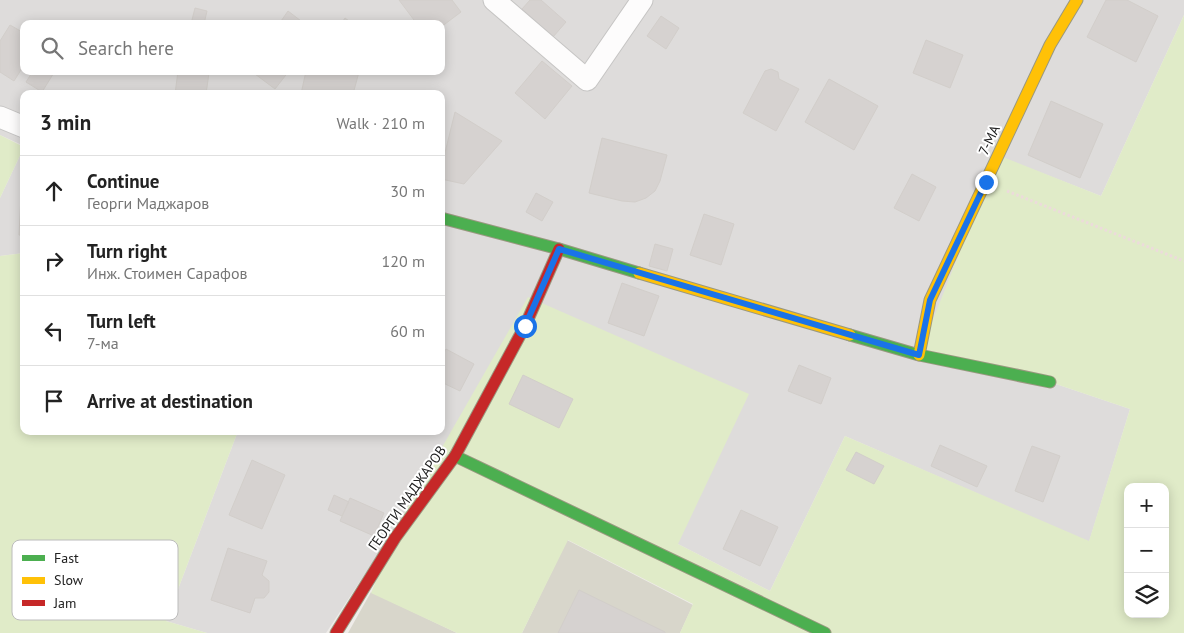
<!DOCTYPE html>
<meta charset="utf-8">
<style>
body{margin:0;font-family:"PT Sans",sans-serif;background:#f6f6f6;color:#222}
.controls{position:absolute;right:15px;bottom:15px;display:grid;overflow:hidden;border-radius:10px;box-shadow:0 2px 12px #0003}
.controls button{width:45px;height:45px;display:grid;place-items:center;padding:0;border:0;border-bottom:1px solid #e0e0e0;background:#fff;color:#222;font:25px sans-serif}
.stop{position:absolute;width:15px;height:15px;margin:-11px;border:4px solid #1a73e8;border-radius:50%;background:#fff}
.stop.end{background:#1a73e8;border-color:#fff;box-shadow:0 1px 5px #0008}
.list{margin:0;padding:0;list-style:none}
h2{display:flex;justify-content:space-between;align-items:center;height:65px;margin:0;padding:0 20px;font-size:21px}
h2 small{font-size:16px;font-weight:400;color:#767676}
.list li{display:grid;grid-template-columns:32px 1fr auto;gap:15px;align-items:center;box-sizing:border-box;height:70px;padding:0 20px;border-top:1px solid #e0e0e0}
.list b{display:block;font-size:19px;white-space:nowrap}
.list p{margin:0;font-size:16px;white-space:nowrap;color:#767676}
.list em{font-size:16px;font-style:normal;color:#767676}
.icon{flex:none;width:28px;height:28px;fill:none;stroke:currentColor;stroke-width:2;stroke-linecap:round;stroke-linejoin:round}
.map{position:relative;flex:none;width:1184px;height:633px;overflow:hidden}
.search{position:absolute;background:#fff;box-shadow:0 2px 12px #0003;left:20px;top:20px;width:425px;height:55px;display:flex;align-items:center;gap:12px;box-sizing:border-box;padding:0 18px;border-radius:10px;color:#767676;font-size:19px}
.panel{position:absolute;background:#fff;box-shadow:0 2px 12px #0003;left:20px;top:90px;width:425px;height:345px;border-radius:10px}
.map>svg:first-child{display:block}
.residential{fill:#dedcdb;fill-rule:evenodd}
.construction{fill:#d8d6cb}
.grass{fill:#e0ebc8;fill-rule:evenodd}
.building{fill:#d6d2d0;stroke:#d2ceca}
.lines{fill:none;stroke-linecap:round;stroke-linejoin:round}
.street-casing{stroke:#c6c5c4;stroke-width:23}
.fast-casing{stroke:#9a9880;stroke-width:13}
.slow-casing{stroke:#9a9880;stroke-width:13}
.jam-casing{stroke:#9a9880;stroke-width:13}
.path{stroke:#ecdbdb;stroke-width:3;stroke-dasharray:2.5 2.5;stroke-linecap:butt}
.street{stroke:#fdfcfc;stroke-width:21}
.fast{stroke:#4caf50;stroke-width:11}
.slow{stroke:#ffc107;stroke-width:11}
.jam{stroke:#c62828;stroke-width:11}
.route{stroke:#1a73e8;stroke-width:6}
.labels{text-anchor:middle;stroke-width:4;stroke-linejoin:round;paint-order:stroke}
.street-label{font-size:14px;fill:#212121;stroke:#fff}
.key{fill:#fff;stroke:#bcbcbc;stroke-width:1}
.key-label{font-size:14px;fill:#212121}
</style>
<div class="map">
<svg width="1184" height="633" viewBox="0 0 1184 633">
<rect width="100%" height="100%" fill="#efece9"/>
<path class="residential" d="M0,0h1184v15l-83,181 -103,-40 52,226 80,27 -41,133 -244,-106 -75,155 -92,-47 -277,-25 -75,114h-119l-41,-12 72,-190h203v-337h-417v52l-24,-11zM24,24h417v47h-417z
M24,147v106l-24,3v-58z"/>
<path class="construction" d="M567,540l126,65 -13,28h-158z
M371,592l86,41h-109z"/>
<path class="grass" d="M1184,15v618h-504l13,-29 -125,-64 -46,93h-65l-86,-40 30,-74 127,-222 221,97 -71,150 92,47 75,-155 244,105 41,-132 -80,-27 -131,-27 79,-200 103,41zM1128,487h37v127h-37z
M0,135l24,12 -24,51z
M24,253v178h214l-72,190 41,12h-207v-377z"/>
<path class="building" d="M399,0h53l9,12 -20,15v-3h-24z
M530,0h11l25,22 -13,15 -31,-28z
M1106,0h21l31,16 -22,46 -49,-25z
M195,8l12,3 -3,13h-13z
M288,11l17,13h-26z
M661,16l18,12 -13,21 -19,-13z
M345,18l8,6h-12z
M10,25l14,8v32l-10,16 -14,-9v-31z
M926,40l37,15 -13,33 -37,-15z
M542,61l30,25 -27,33 -30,-26z
M771,69l7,3 1,7 20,10 -23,42 -33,-18 22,-42z
M33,71h22l-13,21 -16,-10z
M178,71l31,2 -3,21h-31z
M251,71h38l-14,18z
M306,71h51l2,1 -6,22h-52z
M829,79l49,27 -24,44 -49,-28z
M1051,101l52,23 -23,54 -52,-23z
M455,112l47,29 -38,43 -23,-5v-10z
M602,138l65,17 -7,26 -5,10 -9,7 -11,4 -13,-1 -33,-8z
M912,174l24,13 -17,34 -25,-13z
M536,193l17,9 -11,19 -16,-9z
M21,196h3v40l-5,-1z
M704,214l30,10 -13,41 -31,-10z
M655,244l18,5 -6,22 -18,-5z
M622,283l37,13 -15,40 -36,-13z
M446,349l28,15 -14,27 -19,-9v-24z
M799,365l32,13 -10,26 -33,-13z
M523,375l50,24 -14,29 -50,-24z
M940,445l47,21 -10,21 -46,-21z
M1032,446l28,10 -17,46 -28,-11z
M856,452l28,14 -10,18 -28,-14z
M252,460l33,15 -23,54 -33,-14z
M334,495l15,7 -7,14 -14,-6z
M350,498l34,15 -10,23 -34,-15z
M741,510l37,17 -18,39 -37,-17z
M228,548l39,13 -5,14 7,6v11l-5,6h-9l-5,15 -39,-13z
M579,590l86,42v1h-107z"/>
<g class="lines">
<g class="street-casing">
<path id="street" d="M494,0l93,80 55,-80
M0,117l24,10"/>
</g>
<g class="fast-casing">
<path id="fast" d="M441,218l118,31 80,24
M850,335l69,20 131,27
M455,456l370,177"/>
</g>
<g class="slow-casing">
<path id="slow" d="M639,273l211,62
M919,355l11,-55 120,-255 27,-45"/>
</g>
<g class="jam-casing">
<path id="jam" d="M336,633l59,-95 60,-82 70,-130 34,-77"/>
</g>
<path class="path" d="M1007,191l177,70"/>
<use href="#street" class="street"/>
<use href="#fast" class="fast"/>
<use href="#slow" class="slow"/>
<use href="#jam" class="jam"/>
</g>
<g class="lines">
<path class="route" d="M525,326l34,-77 360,106 11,-55 56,-118"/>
</g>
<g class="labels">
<g class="street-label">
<text transform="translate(989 140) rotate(-65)" y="5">7-МА</text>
<text transform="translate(407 498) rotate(-55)" y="5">ГЕОРГИ МАДЖАРОВ</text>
</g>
</g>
<rect x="12" y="540" width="166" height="80" rx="8" class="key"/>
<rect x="22" y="555" width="23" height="6" fill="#4caf50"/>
<rect x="22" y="577" width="23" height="7" fill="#ffc107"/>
<rect x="22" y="600" width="23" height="6" fill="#c62828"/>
<g class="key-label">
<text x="54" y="563">Fast</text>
<text x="54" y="585">Slow</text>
<text x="54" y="608">Jam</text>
</g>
</svg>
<div class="controls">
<button>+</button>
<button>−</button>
<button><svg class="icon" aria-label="layers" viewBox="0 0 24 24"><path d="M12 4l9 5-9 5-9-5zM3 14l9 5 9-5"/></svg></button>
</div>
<div class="stop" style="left:525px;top:326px"></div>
<div class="stop end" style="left:986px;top:182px"></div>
<div class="search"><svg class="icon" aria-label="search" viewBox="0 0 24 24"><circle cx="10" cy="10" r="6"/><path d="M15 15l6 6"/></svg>Search here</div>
<section class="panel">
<h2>3 min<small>Walk · 210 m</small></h2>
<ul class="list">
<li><svg class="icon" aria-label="ahead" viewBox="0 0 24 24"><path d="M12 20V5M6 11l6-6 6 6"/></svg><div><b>Continue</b><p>Георги Маджаров</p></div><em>30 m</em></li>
<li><svg class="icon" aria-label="right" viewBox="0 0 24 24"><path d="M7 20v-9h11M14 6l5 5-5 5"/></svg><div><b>Turn right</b><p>Инж. Стоимен Сарафов</p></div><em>120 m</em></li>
<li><svg class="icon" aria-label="left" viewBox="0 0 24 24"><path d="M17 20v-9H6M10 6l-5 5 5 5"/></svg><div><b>Turn left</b><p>7-ма</p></div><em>60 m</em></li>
<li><svg class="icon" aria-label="arrive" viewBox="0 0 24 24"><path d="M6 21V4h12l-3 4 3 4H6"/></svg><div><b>Arrive at destination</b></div></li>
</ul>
</section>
</div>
